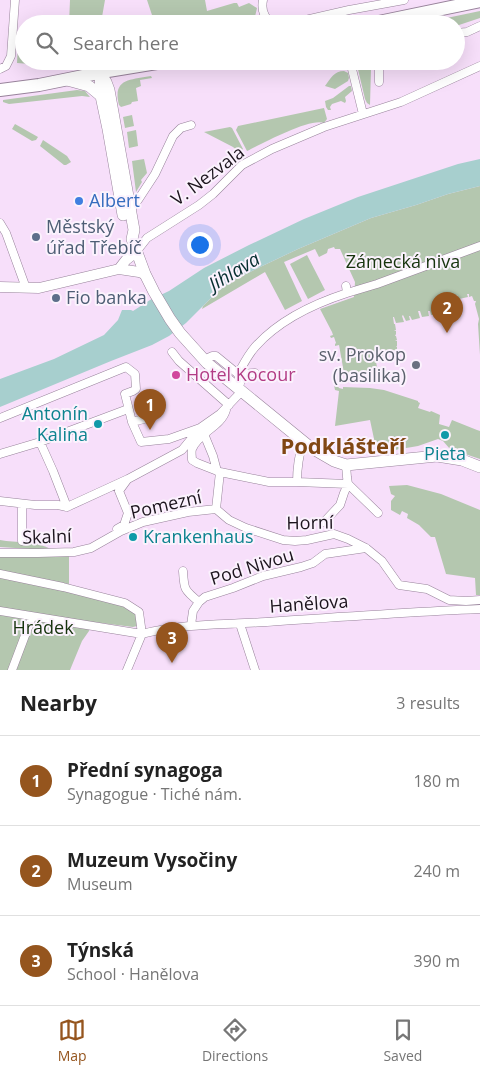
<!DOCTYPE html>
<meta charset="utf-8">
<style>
body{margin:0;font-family:"Open Sans",sans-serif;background:#f2f2f2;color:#222}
.you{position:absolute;left:199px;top:244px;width:18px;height:18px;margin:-12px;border:4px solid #fff;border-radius:50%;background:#1a73e8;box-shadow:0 0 0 8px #1a73e833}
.badge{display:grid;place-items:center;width:32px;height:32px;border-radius:50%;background:#95551e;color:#fff;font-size:16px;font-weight:700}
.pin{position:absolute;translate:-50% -41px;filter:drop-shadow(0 1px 2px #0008)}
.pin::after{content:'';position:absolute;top:26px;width:18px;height:15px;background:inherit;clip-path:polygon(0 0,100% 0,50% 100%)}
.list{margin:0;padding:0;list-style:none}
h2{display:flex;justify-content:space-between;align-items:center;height:65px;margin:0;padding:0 20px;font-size:21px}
h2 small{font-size:16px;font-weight:400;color:#767676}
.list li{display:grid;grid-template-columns:32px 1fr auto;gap:15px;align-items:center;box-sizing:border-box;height:90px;padding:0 20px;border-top:1px solid #e0e0e0}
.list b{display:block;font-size:19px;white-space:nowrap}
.list p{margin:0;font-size:16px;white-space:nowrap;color:#767676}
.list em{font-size:16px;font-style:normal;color:#767676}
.icon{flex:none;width:28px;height:28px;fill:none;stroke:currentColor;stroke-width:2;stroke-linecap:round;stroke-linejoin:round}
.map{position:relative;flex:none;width:480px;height:670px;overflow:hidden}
.search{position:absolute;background:#fff;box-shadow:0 5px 20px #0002;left:15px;right:15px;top:15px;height:55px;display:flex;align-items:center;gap:12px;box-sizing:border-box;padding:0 18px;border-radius:28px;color:#767676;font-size:19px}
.sheet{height:335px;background:#fff}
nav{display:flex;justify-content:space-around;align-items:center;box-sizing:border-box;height:70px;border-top:1px solid #e0e0e0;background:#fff;font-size:14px;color:#767676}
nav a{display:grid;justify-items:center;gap:2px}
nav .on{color:#95551e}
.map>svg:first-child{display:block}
.green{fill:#b4c7af}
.water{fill:#a7cfce}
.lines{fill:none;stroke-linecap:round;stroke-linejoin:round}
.minor-casing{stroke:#98839b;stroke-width:9}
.tertiary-casing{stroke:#98839b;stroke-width:11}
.secondary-casing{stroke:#98839b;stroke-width:12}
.primary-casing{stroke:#98839b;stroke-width:14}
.minor{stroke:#fff;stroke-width:8}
.tertiary{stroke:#fff;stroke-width:10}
.secondary{stroke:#fff;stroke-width:11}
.primary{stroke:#fff;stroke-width:12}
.shop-dot{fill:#3f7fe0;stroke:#fbf2fd;stroke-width:2}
.service-dot{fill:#5c6f8a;stroke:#fbf2fd;stroke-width:2}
.worship-dot{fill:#6b7280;stroke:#fbf2fd;stroke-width:2}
.hotel-dot{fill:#d1479c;stroke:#fbf2fd;stroke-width:2}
.culture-dot{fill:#0f9aa8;stroke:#fbf2fd;stroke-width:2}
.labels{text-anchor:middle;stroke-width:4;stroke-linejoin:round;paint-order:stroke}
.street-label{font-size:18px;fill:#1c141d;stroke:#fbf2fd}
.shop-label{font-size:18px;fill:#366cbe;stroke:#fbf2fd;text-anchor:start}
.service-label{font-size:18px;fill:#4e5e75;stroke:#fbf2fd;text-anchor:start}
.park-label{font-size:18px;fill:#16330d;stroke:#fbf2fd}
.worship-label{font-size:18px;fill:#5b616d;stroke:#fbf2fd;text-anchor:end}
.hotel-label{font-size:18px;fill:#b23c85;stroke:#fbf2fd;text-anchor:start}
.culture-label{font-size:18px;fill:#0d838f;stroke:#fbf2fd;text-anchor:end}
.water-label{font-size:19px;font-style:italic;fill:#072f30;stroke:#fbf2fd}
.district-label{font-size:22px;font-weight:bold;fill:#804713;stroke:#fbf2fd}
</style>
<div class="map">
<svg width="480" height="670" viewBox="0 0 480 670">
<rect width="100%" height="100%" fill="#f7dffa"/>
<path class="green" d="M70,0h35l-3,17v7h-33z
M147,0h58l2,11 27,-8h3l2,4 10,-4 8,5 -3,13 -3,3h-96z
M480,11v7l-24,8v-2h-38z
M21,41h3v20h6v3l-13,-1 1,-19z
M356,61h21v6l-6,2 -1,36 -3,-2 -2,-4z
M344,71l4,2 1,5 -1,3 -13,8 -10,-3c6,-8 9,-15 19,-15z
M151,76l1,2 -12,2 1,6 -5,2 2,13 -6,1 -1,2 -10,3 -2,-2c-7,-27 12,-25 32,-29z
M349,86h2l1,5 -7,6 1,4 -1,2 -4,-2 -9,3 -2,3 1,3h-3l-2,-3 -1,-6 8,-3z
M77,90l8,1 5,6 -8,-1 -73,8 -6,-2v-2z
M324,108l3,11 -3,4c-13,-6 -63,21 -77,28l-11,-21 2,-4z
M132,115l2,11 -9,2 -2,-11z
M15,124l23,13 -2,3 -4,1 -20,-12z
M230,127l2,1 11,21 -2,2 -2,1 -6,-5 -29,-15z
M136,130l2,16 -9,2 -2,-16z
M43,140l24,16 4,6 -5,3h-2l-24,-19z
M144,159l3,14 -6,7 1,2 -6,10 -4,-31z
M480,186v169l-2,-31 1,-5 -4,-15 1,-3h-2l-2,-5 -3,1v-3h-2l1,3 -9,2 -2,-4 -2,1 2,3 -23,6 3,9 -6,1 -1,-4h-2l1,5 -7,1 -2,-6h-2l2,7 -8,2 -2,-4h-1l1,4 -4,1 -3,-6 -1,1 2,6 -8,1 -2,-6h-1l1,7h1l1,6h-2l2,1v3l-1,2h1l1,4 -2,1h2v5l-1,1h1v3l-14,2v6h-3l-4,4 1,5 3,3 4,-1 2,11 -36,-1v-6h-6l-5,-28 -4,1v-2l1,-1 -2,-6 -3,1 -1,-2 3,-1 -1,-3 -12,-23 34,-12 1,-15 -15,-33h-5l-1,-2 -6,2 -1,4 -8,4 -4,-8 -31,13 18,39 -17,9 -20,-38 -63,37 1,-3 14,-14 15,-11 26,-13 40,-19 73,-31 45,-13 32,-11z
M307,255l18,35 -17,9 -18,-35z
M334,385h3l2,3 4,1v-2l27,1 14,2 34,11v1l2,1 -2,5 12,4 1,-1 9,4 -1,9 10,3 3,-7 25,10 3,1v28l-30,-10 -7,-8 -5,-2 -20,7 -41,7 -7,-33 -35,6 4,-35 -4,-1z
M407,485l34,9 39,16v85h-4l-1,-17 -29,-4 -11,-37h-4l-12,-12 -12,-7 1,-4 -6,-3 -2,4 -9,-5v-9l4,-5 -4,-2 -2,-8z
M0,540c16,3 36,1 51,9l-5,1 -46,-3z
M0,555l69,1v28l-37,-5 -32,-7z
M0,577l34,7 88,21 13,8 3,8 -1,5 -4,1 -40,-5 -4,9 -7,10 -12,29h-70z"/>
<path class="water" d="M480,159v27l-32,8 -32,11 -45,13 -73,31 -40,19 -26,13 -15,11 -31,31 -17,13 -17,9 -41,16 -111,46v-28l54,-20 50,-24 14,-15 4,-10h9l2,1 17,-11 19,-9 35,-23 45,-23 55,-26 54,-22 100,-33z"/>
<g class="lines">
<g class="minor-casing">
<path id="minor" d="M263,0c-2,10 1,19 11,24
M288,24l61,-14 55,-10
M456,33l11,-1 13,-6
M350,61l13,53
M0,69l6,-3 5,-10 4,-56
M379,82v-21
M130,210l8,-10 17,-26 18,-38 8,-8 10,-3
M0,223l6,10 20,55
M136,252l11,-14 52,-33 14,-11 29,-29 30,-16 52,-22 77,-25 79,-36
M347,293l30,-9 103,-38
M172,352l7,9 50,44
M204,360l8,-4h4l22,18c5,-9 10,-19 17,-27 24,-27 58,-43 92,-54l-1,-7
M240,383l-2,-9 17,-1
M226,410c-5,17 -27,22 -34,39 -1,3 0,8 0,11l5,3 23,9 49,10h28l51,2 30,29
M0,418l126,-51 9,7 1,15 -3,2 -8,3 7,28 9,20 28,-3 31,-11
M132,422l20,-5
M204,434l9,22 4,15
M40,442l13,29 14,36
M0,454l40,-12 88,-33
M297,482c0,-14 2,-27 6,-40
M0,501l35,4h23l9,2 61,-28 54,-29 18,-22 20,-14 21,-22
M216,509l13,11 17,8 37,12 12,1 12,-1 27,-6 14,5 18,9 16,13 17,24 28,4 22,11 17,1 14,-1
M216,509l4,-37
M324,522l16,-17 4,-12 4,-9 -1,-7 -1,-12
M117,529l7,-4 4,-12 -9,-22 8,-11
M22,541v-37
M0,553h38l36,-1 17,-4 30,-17 22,-9 45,-10 28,-3
M183,571c1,18 1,19 16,31
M0,574l63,13 62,16 14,9 3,22
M0,611l142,23c42,-11 81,-9 124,-12 72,-5 143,-10 214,-13
M240,624l15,46
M191,625l2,-14 6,-9 6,-5 28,-9 30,-12 38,-9 12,-4 12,-9 41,-6
M12,670l20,-53
M127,670l15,-36"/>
</g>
<g class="tertiary-casing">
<path id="tertiary" d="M119,269l20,3 6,2
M0,287l39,1 80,-19 7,-9 10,-8"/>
</g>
<g class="secondary-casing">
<path id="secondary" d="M100,73l6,9 3,8 25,140 -2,9 13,35 9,18 16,27 10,14 27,30 103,84 24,14 12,4 91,-9 25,4 18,7
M100,73l1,23 7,33 15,86
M67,80l22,6 12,10"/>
</g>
<g class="primary-casing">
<path id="primary" d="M369,24l111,-23
M0,90l39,-5 69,-14 61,-10"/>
</g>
<use href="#minor" class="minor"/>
<use href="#tertiary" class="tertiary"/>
<use href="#secondary" class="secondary"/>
<use href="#primary" class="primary"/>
</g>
<circle class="shop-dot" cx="79" cy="201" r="5"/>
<g class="service-dot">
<circle cx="36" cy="237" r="5"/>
<circle cx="56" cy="298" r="5"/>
</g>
<circle class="worship-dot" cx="416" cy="365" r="5"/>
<circle class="hotel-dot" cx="176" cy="375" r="5"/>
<g class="culture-dot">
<circle cx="98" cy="424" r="5"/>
<circle cx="445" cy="435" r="5"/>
<circle cx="133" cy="537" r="5"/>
</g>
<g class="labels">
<g class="street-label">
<text transform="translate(208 176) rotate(-37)" y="6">V. Nezvala</text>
<text transform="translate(166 505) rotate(-13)" y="6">Pomezní</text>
<text transform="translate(310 523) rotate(-1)" y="6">Horní</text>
<text transform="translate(47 537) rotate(-2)" y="6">Skalní</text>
<text transform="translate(252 567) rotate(-17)" y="6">Pod Nivou</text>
<text transform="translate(309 604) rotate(-4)" y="6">Hanělova</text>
</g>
<g class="shop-label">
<text x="89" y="207">Albert</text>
</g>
<g class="service-label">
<text x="46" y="233">Městský<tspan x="46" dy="21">úřad Třebíč</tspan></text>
<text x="66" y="304">Fio banka</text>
</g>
<g class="park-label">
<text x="403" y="268">Zámecká niva</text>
<text x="43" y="634">Hrádek</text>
</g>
<g class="worship-label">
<text x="406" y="361">sv. Prokop<tspan x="406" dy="21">(basilika)</tspan></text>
</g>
<g class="hotel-label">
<text x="186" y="381">Hotel Kocour</text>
</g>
<g class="culture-label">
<text x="88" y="420">Antonín<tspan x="88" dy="21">Kalina</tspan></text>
<text x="445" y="460" text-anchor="middle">Pieta</text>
<text x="143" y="543" text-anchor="start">Krankenhaus</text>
</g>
<g class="water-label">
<text transform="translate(234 271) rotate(-31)" y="7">Jihlava</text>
</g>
<g class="district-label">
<text x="343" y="454">Podklášteří</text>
</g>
</g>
</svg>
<div class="you"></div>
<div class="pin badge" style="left:150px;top:430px">1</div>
<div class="pin badge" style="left:447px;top:333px">2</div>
<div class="pin badge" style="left:172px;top:663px">3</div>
<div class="search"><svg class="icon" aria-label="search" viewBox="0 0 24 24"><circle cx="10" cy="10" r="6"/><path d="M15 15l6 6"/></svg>Search here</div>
</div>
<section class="sheet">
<h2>Nearby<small>3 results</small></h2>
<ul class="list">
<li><span class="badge">1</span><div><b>Přední synagoga</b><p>Synagogue · Tiché nám.</p></div><em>180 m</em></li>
<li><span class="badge">2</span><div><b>Muzeum Vysočiny</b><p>Museum</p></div><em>240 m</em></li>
<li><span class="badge">3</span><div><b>Týnská</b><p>School · Hanělova</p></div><em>390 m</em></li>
</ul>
</section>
<nav>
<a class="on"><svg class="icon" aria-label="map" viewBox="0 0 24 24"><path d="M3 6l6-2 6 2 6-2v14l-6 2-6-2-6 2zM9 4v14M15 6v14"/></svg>Map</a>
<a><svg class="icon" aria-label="directions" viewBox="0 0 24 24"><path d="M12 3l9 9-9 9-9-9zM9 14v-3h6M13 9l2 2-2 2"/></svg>Directions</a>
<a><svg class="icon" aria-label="saved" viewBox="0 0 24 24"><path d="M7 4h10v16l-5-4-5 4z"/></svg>Saved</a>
</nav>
